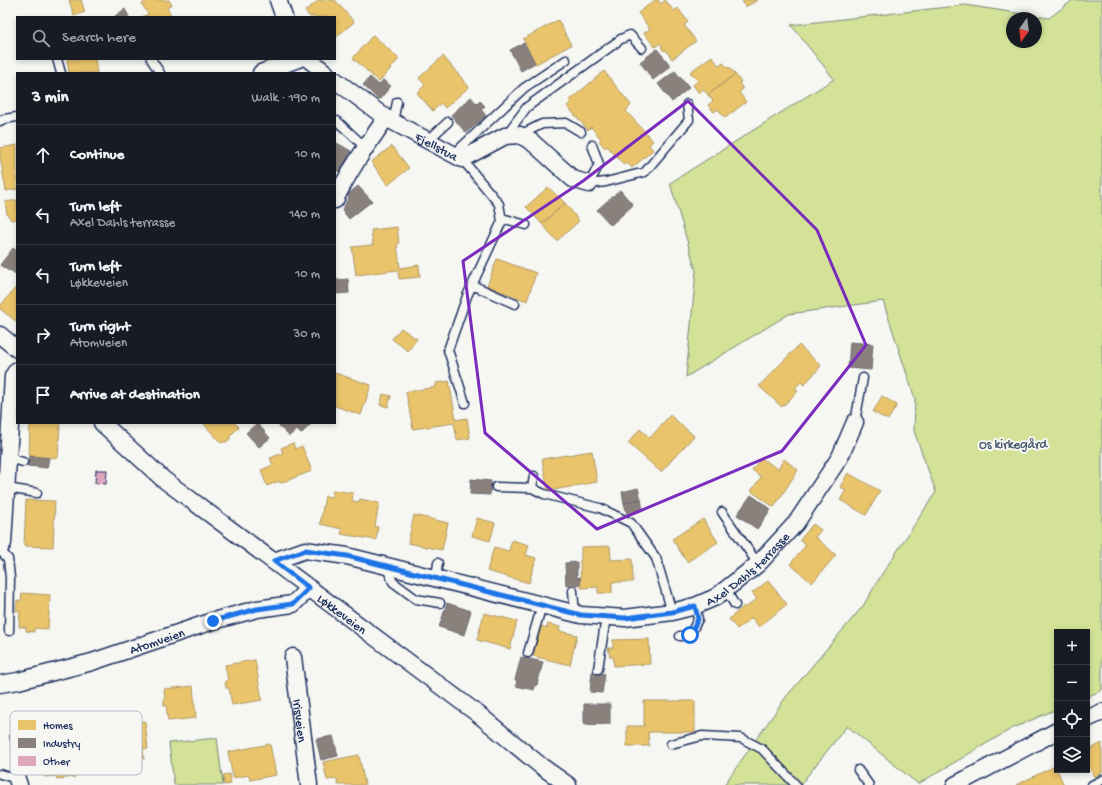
<!DOCTYPE html>
<meta charset="utf-8">
<style>
body{margin:0;font-family:"Gochi Hand",sans-serif;background:#20242c;color:#f1f3f6}
.controls{position:absolute;right:12px;bottom:12px;display:grid;overflow:hidden;border-radius:0px;box-shadow:0 2px 6px #0003}
.controls button{width:36px;height:36px;display:grid;place-items:center;padding:0;border:0;border-bottom:1px solid #363941;background:#171b24;color:#f1f3f6;font:20px sans-serif}
.compass{position:absolute;left:1006px;top:12px;width:36px;height:36px;border-radius:50%;background:#171b24;box-shadow:0 2px 6px #0003;rotate:194deg}
.stop{position:absolute;width:12px;height:12px;margin:-9px;border:3px solid #1a73e8;border-radius:50%;background:#fff}
.stop.end{background:#1a73e8;border-color:#fff;box-shadow:0 1px 4px #0008}
.list{margin:0;padding:0;list-style:none}
h2{display:flex;justify-content:space-between;align-items:center;height:52px;margin:0;padding:0 16px;font-size:17px}
h2 small{font-size:13px;font-weight:400;color:#9ea1a6}
.list li{display:grid;grid-template-columns:26px 1fr auto;gap:12px;align-items:center;box-sizing:border-box;height:60px;padding:0 16px;border-top:1px solid #363941}
.list b{display:block;font-size:15px;white-space:nowrap}
.list p{margin:0;font-size:13px;white-space:nowrap;color:#9ea1a6}
.list em{font-size:13px;font-style:normal;color:#9ea1a6}
.icon{flex:none;width:22px;height:22px;fill:none;stroke:currentColor;stroke-width:2;stroke-linecap:round;stroke-linejoin:round}
.map{position:relative;flex:none;width:1102px;height:785px;overflow:hidden}
.search{position:absolute;background:#171b24;box-shadow:0 2px 6px #0003;left:16px;top:16px;width:320px;height:44px;display:flex;align-items:center;gap:10px;box-sizing:border-box;padding:0 14px;border-radius:0px;color:#9ea1a6;font-size:15px}
.panel{position:absolute;background:#171b24;box-shadow:0 2px 6px #0003;left:16px;top:72px;width:320px;height:352px;border-radius:0px}
.map>svg:first-child{display:block}
.green{fill:#d3e296;stroke:#77887a;fill-rule:evenodd}
.homes{fill:#e9c46a;stroke:#ab9766}
.industry{fill:#8a817c;stroke:#696873}
.building{fill:#dea7bc;stroke:#1b2f5e}
.lines{fill:none;stroke-linecap:round;stroke-linejoin:round}
.lane-casing{stroke:#1b2f5e;stroke-width:11}
.street-casing{stroke:#1b2f5e;stroke-width:19}
.lane{stroke:#f6f6f2;stroke-width:8}
.street{stroke:#f6f6f2;stroke-width:16}
.route{stroke:#1a73e8;stroke-width:5}
.marked{fill:none;stroke:#7b2cbf;stroke-width:3;stroke-linejoin:round}
.labels{text-anchor:middle;stroke-width:4;stroke-linejoin:round;paint-order:stroke}
.street-label{font-size:13px;fill:#1b2f5e;stroke:#f6f6f2}
.park-label{font-size:13px;fill:#405369;stroke:#f6f6f2}
.key{fill:#f6f6f2;stroke:#b4bac6;stroke-width:1}
.key-label{font-size:11px;fill:#1b2f5e}
</style>
<div class="map">
<svg width="1102" height="785" viewBox="0 0 1102 785">
<rect width="100%" height="100%" fill="#f6f6f2"/>
<filter id="ink" filterUnits="userSpaceOnUse"><feTurbulence type="fractalNoise" baseFrequency=".025" numOctaves="2"/><feDisplacementMap in="SourceGraphic" scale="8" xChannelSelector="R" yChannelSelector="G"/><feConvolveMatrix kernelMatrix="1 2 1 2 8 2 1 2 1" color-interpolation-filters="sRGB"/></filter>
<g filter="url(#ink)">
<path class="green" d="M1073,0h29v690l-15,7v-65h-30v77l-46,20 -93,55 -71,-58 -47,59h-76l62,-88 77,-91 19,-32 54,-82 -22,-61 1,-32 -32,-98 -94,13 -103,63 10,-106 -26,-88 164,-104 -43,-54 174,-20 84,13zM1012,18h24v24h-24z
M217,738l6,47h-49l-5,-42z"/>
<path class="homes" d="M69,0h12l4,12 -11,4z
M148,0h21l3,5 -5,3 5,8 -30,1 6,-3 -6,-10z
M319,0h16l19,22 -19,16v-21h-25l-5,-6z
M655,0h3l3,4 4,-4 9,11 4,-3 10,14 -4,3 12,16 -24,18 -6,-9 -2,1 -3,-4 1,-2 -2,-2 -5,4 -11,-14 6,-4 -12,-16z
M742,0h16l-13,7z
M558,20l13,25 -35,19 -13,-25z
M373,35l26,24 -20,23 -26,-24z
M443,56l26,31 -24,21 -4,-5 -8,8 -16,-18 8,-8 -6,-7z
M712,56l7,10 4,-3 5,5 1,-1 6,7 -27,21 -5,-6 -4,4 -6,-8 5,-4 -8,-9z
M67,59h28l2,14h-28z
M604,71l27,34 -5,6 27,30 -4,4 4,5 -21,18 -5,-5 -3,2 -17,-19 -2,2 -6,-7 2,-2 -10,-12 -3,3 -21,-24 4,-3 -2,-2z
M735,74l6,8 -2,1 4,6 -4,3 7,10 -21,16 -7,-9 -4,3 -6,-7 5,-4 -5,-6z
M17,145v44l-11,2 -6,-34v-9z
M392,146l17,22 -21,17 -17,-23z
M548,187l17,16 -23,21 -16,-17z
M17,200v19l-6,1 -4,-6 -2,-12z
M565,203l14,18 -22,20 -15,-17z
M397,227l2,16 -2,1 3,24 19,-3 1,12 -21,2 -1,-9 -42,5 -4,-28 21,-2 -2,-15z
M497,259l39,14 -9,28 -40,-15z
M17,286v36l-17,-13v-3z
M401,328l16,11 -9,12 -16,-12z
M799,345l22,21 -17,19 -3,-3 -6,6 3,3 -16,16 -23,-21z
M335,373l36,12 -10,30 -26,-9z
M449,381l7,39 11,-2 3,20 -13,2 -3,-17 -41,6 -7,-37 30,-5v-4z
M383,394l8,2 -3,11 -8,-2z
M882,396l15,9 -9,15 -15,-8z
M670,415l24,21 -33,36 -33,-29 12,-14 10,9z
M30,423h30l-2,35 -29,-2z
M205,423h30l4,4 -9,9v3l-4,3h-3l-2,1 -17,-19z
M293,443l2,6 7,-3 10,25 -32,12 -1,-2 -12,5 -6,-16 12,-5 -3,-7 13,-5 -2,-5z
M592,451l5,31 -49,9 -6,-32z
M761,458l17,11 6,-10 14,11 -24,37 -23,-16 10,-14 -9,-7z
M848,473l32,18 -14,24 -26,-15 6,-10 -6,-3z
M333,490l20,3 -1,8 7,1 1,-3 19,4 -4,23 3,1 -2,13 -35,-6 1,-5 -22,-5 5,-28 7,1z
M26,500l29,1 -2,46 -29,-1z
M414,515l34,8 -6,27 -34,-7z
M477,518l18,5 -5,18 -18,-5z
M703,519l15,23 -31,20 -15,-23z
M813,524l8,6 -6,7 21,18 -24,28 -22,-19 16,-19 -6,-5z
M512,540l17,5 -3,10 10,3 -7,25 -42,-12 7,-24 15,4z
M610,546l1,14 21,-1 1,23h-21v11h-14v-6l-17,1 -1,-28h1v-13z
M768,581l19,23 -28,23 -7,-9 -15,11 -8,-10 15,-13 1,2 12,-9 -5,-6z
M22,593l28,2 -2,34 -14,-1v4l-8,-1v-4h-7l1,-16h-4l1,-11 4,1z
M484,613l33,8 -7,28 -33,-9z
M548,624l12,3 -1,4 18,4 -7,30 -37,-9 8,-30 6,2z
M649,639l1,25 -36,2 -1,-10 -3,1 -2,-9h5v-8z
M255,660l7,40 -30,5 -3,-17h-3l-1,-7 3,-1 -3,-15z
M193,686l3,32 -28,3 -2,-16 -2,1v-6h1l-1,-11z
M644,701h51v31h-47l1,14h-22v-20h17z
M145,721l3,28h-5l1,10 -15,1 2,10 -22,3 -1,-16 -4,1 -1,-11h4l-1,-10 4,-1 -2,-11z
M70,737l5,40 -18,2 -1,-3 -11,1 -3,-23 -3,1 -2,-14z
M1102,743v30l-8,4 -7,-14v-12z
M270,744l6,31 -26,5 -1,-5 -16,3 -5,-26z
M359,755l6,30h-27l-1,-6 -10,1 -4,-18z
M1055,766l9,19h-48z
M230,774l1,10 -7,1 -1,-10z"/>
<path class="industry" d="M125,9l4,8h-13l-1,-1z
M524,43l11,20 -14,8 -11,-21z
M657,49l14,17 -18,14 -13,-18z
M675,71l14,17 -17,14 -14,-18z
M370,77l9,8 4,-5 8,6 -12,14 -16,-15z
M471,97l6,7 3,-3 5,5 -4,3 5,7 -20,17 -15,-18z
M335,142l16,9 -11,21 -5,-2z
M358,186l14,15 -23,18 -7,-9 7,-13 -2,-2z
M620,190l13,15 -22,20 -14,-15z
M13,248l4,3v24l-7,-5 -1,1 -9,-6z
M348,279l1,14 -14,1v-14z
M850,342l23,2 -2,26 -23,-2z
M257,423l13,15 -11,9 -13,-14z
M276,423h36l-11,11 -4,-4 -8,6z
M29,456l20,2 -2,10 -19,-2z
M471,479l20,2 -1,14 -20,-1z
M638,488l3,11 -17,4 -2,-11z
M751,495l20,14 -14,20 -20,-14z
M641,499l2,11 -16,4 -3,-11z
M577,562v16l3,-1v8l-14,1 -1,-23z
M447,603l24,8 -7,24 -25,-8z
M521,657l22,5 -6,23h-2l-1,5 -18,-4 1,-6h-2z
M592,672l13,2 -3,19 -12,-1z
M584,704h26v20l-26,1z
M22,732l4,18 -13,3 -4,-18z
M333,736l5,20 -17,4 -5,-21z"/>
<path class="building" d="M96,470h11l-1,14 -11,-1z"/>
<g class="lines">
<g class="lane-casing">
<path id="lane" d="M57,59l4,14
M151,59l9,14
M0,121l4,-2 13,-2
M337,121l28,26
M393,122l4,-20
M506,135l21,-28 94,-68 9,-4 12,13
M520,135l22,-11 24,-1 15,9
M427,141l21,-19
M453,155l71,-67 42,-28
M462,159l37,45 3,17 -35,75 -19,54 17,53
M589,184l17,-2 39,-10 44,-52 -2,-16
M589,184l10,-20 -7,-19
M502,218l24,7
M472,285l43,19
M855,422l8,-44
M9,458l14,4
M496,487l36,1 12,6 56,14 31,15 25,35 16,54
M7,488l30,5
M532,488l2,-12
M722,512l36,52
M0,550l8,9 2,19 -1,53
M386,566l7,16 23,17 24,4
M436,578l2,-15
M725,589l10,16
M573,591l2,23
M680,636l10,-1 8,-16 -3,-13
M528,653l14,-48
M598,669l8,-52
M671,744l31,-8 39,2 21,11 34,36
M858,770l11,15
M0,774l17,5 6,-9 -1,-11
M1092,785l10,-5"/>
</g>
<g class="street-casing">
<g id="street">
<path d="M278,0l6,17"/>
<path d="M308,59l18,14"/>
<path d="M261,73l37,-14"/>
<path d="M335,80l51,38c-19,27 -37,53 -51,82"/>
<path id="s1" d="M386,118l76,41 43,-23 15,-1 12,7 41,37 16,5"/>
<path d="M0,335l17,14"/>
<path id="s2" d="M102,423l61,56 315,235 63,52 27,19"/>
<path d="M0,548l3,-5 10,-167 4,-6"/>
<path id="s3" d="M274,561l31,-11 42,6 234,59 44,3 47,-6 23,-6 21,-9 42,-33 38,-41 44,-66 15,-35"/>
<path id="s4" d="M293,657l16,128"/>
<path id="s5" d="M0,684l18,-3 74,-19 121,-41 44,-12 36,-5 16,-16"/>
<path d="M1087,719l15,-7"/>
<path d="M17,779l2,6"/>
<path d="M955,785l102,-54"/>
</g>
</g>
<use href="#lane" class="lane"/>
<use href="#street" class="street"/>
</g>
</g>
<g class="lines" filter="url(#ink)">
<path class="route" d="M213,621l44,-12 36,-5 16,-16 -35,-27 31,-11 42,6 234,59 44,3 47,-6 23,-6 3,13 -8,16"/>
</g>
<path class="marked" d="M688,101l129,129 49,115 -84,106 -185,78 -112,-96 -22,-172 120,-80z"/>
<g class="labels">
<g class="street-label">
<text dy="5" stroke="none"><textPath href="#s1" startOffset="58">Fjellstua</textPath></text>
<text dy="5" stroke="none"><textPath href="#s3" startOffset="497">Axel Dahls terrasse</textPath></text>
<text dy="5" stroke="none"><textPath href="#s2" startOffset="307">Løkkeveien</textPath></text>
<text dy="5" stroke="none"><textPath href="#s5" startOffset="163">Atomveien</textPath></text>
<text dy="5" stroke="none"><textPath href="#s4" startOffset="64">Irisveien</textPath></text>
</g>
<g class="park-label">
<text x="1013" y="448">Os kirkegård</text>
</g>
</g>
<rect x="10" y="711" width="132" height="64" rx="6" class="key"/>
<rect x="18" y="720" width="18" height="10" fill="#e9c46a"/>
<rect x="18" y="738" width="18" height="10" fill="#8a817c"/>
<rect x="18" y="756" width="18" height="10" fill="#dea7bc"/>
<g class="key-label">
<text x="43" y="729">Homes</text>
<text x="43" y="747">Industry</text>
<text x="43" y="765">Other</text>
</g>
</svg>
<div class="controls">
<button>+</button>
<button>−</button>
<button><svg class="icon" aria-label="locate" viewBox="0 0 24 24"><circle cx="12" cy="12" r="6"/><path d="M12 2v4M12 18v4M2 12h4M18 12h4"/></svg></button>
<button><svg class="icon" aria-label="layers" viewBox="0 0 24 24"><path d="M12 4l9 5-9 5-9-5zM3 14l9 5 9-5"/></svg></button>
</div>
<svg class="compass" viewBox="-18 -18 36 36"><path d="M0-13l5 13h-10z" fill="#e53935"/><path d="M0 13l5-13h-10z" fill="#9ea1a6"/></svg>
<div class="stop" style="left:690px;top:635px"></div>
<div class="stop end" style="left:213px;top:621px"></div>
<div class="search"><svg class="icon" aria-label="search" viewBox="0 0 24 24"><circle cx="10" cy="10" r="6"/><path d="M15 15l6 6"/></svg>Search here</div>
<section class="panel">
<h2>3 min<small>Walk · 190 m</small></h2>
<ul class="list">
<li><svg class="icon" aria-label="ahead" viewBox="0 0 24 24"><path d="M12 20V5M6 11l6-6 6 6"/></svg><div><b>Continue</b></div><em>10 m</em></li>
<li><svg class="icon" aria-label="left" viewBox="0 0 24 24"><path d="M17 20v-9H6M10 6l-5 5 5 5"/></svg><div><b>Turn left</b><p>Axel Dahls terrasse</p></div><em>140 m</em></li>
<li><svg class="icon" aria-label="left" viewBox="0 0 24 24"><path d="M17 20v-9H6M10 6l-5 5 5 5"/></svg><div><b>Turn left</b><p>Løkkeveien</p></div><em>10 m</em></li>
<li><svg class="icon" aria-label="right" viewBox="0 0 24 24"><path d="M7 20v-9h11M14 6l5 5-5 5"/></svg><div><b>Turn right</b><p>Atomveien</p></div><em>30 m</em></li>
<li><svg class="icon" aria-label="arrive" viewBox="0 0 24 24"><path d="M6 21V4h12l-3 4 3 4H6"/></svg><div><b>Arrive at destination</b></div></li>
</ul>
</section>
</div>
